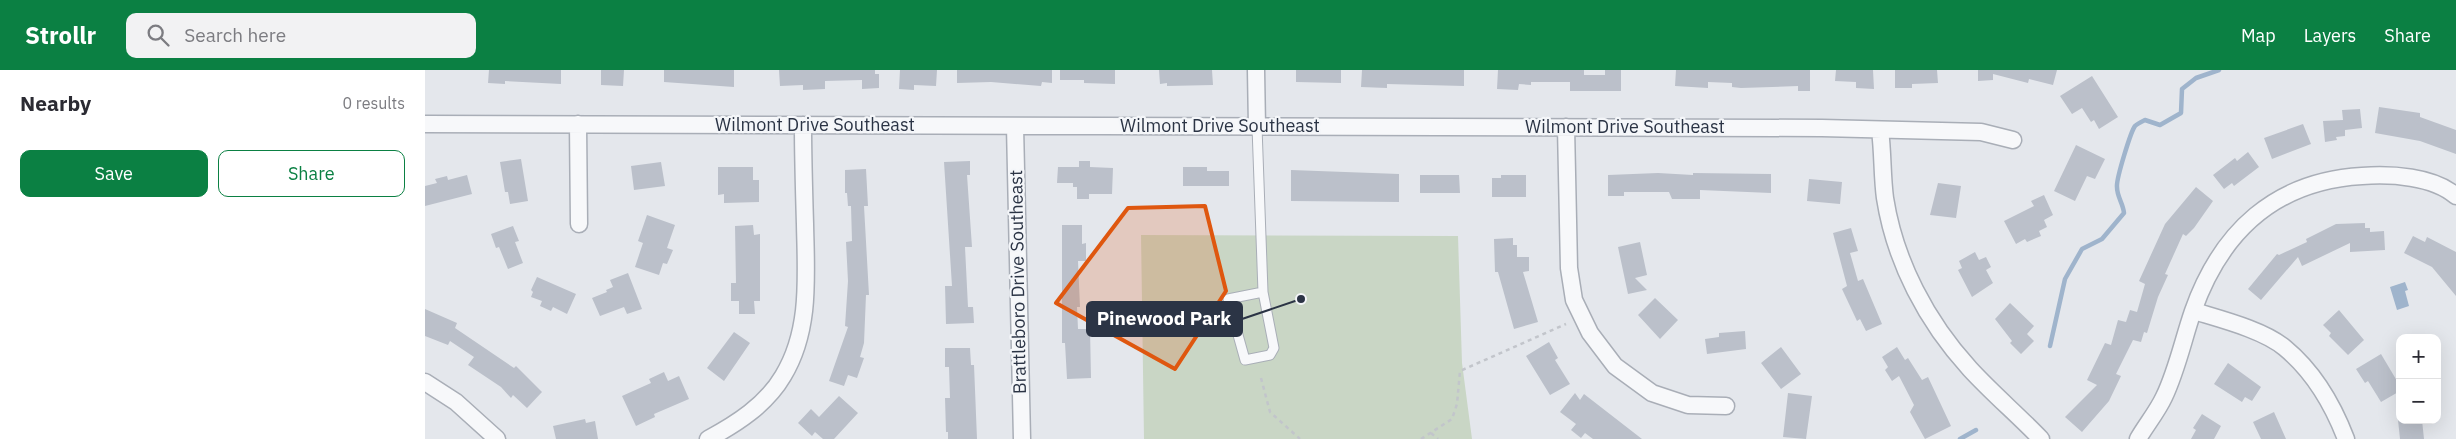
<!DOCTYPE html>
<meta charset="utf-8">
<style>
body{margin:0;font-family:"IBM Plex Sans",sans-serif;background:#f2f2f3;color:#2b2b33}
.controls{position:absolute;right:15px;bottom:15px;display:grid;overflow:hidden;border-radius:10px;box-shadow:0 5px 20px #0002}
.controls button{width:45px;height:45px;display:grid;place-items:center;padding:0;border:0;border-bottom:1px solid #e1e1e2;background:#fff;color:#2b2b33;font:25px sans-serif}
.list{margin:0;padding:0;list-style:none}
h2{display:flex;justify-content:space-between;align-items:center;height:65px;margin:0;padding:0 20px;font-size:21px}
h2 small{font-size:16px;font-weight:400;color:#7c7c81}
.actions{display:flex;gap:10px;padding:15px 20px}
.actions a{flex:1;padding:11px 0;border:1px solid #0b8043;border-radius:10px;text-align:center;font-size:18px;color:#0b8043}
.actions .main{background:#0b8043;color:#fff}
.icon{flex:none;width:28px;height:28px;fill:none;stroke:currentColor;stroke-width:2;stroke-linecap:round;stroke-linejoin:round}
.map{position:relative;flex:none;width:2031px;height:369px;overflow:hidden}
header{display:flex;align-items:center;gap:30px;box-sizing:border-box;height:70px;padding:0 25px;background:#0b8043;color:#fff}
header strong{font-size:24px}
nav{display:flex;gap:28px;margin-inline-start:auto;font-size:18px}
.search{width:350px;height:45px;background:#f2f2f3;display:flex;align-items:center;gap:12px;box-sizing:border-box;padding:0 18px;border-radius:10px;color:#7c7c81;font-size:19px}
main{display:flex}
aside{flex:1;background:#fff}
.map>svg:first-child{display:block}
.green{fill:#c9d6c5}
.water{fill:#9fb4cc}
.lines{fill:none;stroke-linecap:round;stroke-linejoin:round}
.stream{stroke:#9fb4cc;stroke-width:4.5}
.building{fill:#bbc0ca}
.service-casing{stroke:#a9aeb7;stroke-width:11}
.minor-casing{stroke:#a9aeb7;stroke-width:19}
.path{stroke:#c2c5cb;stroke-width:2.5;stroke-dasharray:4 4;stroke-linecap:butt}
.service{stroke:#f7f8fa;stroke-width:9}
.minor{stroke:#f7f8fa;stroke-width:16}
.marked{fill:#df570f;fill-opacity:0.2;stroke:#df570f;stroke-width:4;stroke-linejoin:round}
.labels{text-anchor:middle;stroke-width:4.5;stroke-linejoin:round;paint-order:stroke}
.street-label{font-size:18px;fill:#2b3445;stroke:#f4f6f9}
.leader{fill:none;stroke:#2b3445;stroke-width:2}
.callout-dot{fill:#2b3445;stroke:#f4f6f9;stroke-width:2}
.callout{fill:#2b3445;stroke:#2b3445;stroke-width:2}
.callout-label{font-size:19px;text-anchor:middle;font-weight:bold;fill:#fff}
</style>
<header>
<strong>Strollr</strong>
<div class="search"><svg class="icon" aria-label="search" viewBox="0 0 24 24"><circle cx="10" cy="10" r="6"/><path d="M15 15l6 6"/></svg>Search here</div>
<nav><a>Map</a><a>Layers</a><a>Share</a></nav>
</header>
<main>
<aside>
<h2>Nearby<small>0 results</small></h2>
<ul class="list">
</ul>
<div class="actions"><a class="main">Save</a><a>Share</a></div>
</aside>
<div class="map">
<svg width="2031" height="369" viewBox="0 0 2031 369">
<rect width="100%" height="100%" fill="#e4e7ec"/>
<path class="green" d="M716,165l317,1 4,127 10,76h-328z"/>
<path class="water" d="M1980,212l3,8 -3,1 4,15 -12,4 -7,-23z"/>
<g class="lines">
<path class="stream" d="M1625,276l15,-67 17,-30 20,-10 22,-26c-1,-10 -7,-16 -7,-26 -1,-8 14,-56 18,-61 2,-2 8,-5 10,-6l15,5 21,-12 1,-24 14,-11 23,-8
M1535,369l16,-9"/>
</g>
<path class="building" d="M64,0h72v14l-56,-3v3l-17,-1z
M176,0h23l-1,16 -22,-1z
M239,0h70v17l-70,-5z
M354,0h96v4h4v14l-17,1v-9l-37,1v8l-22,1v-5l-23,1z
M475,0h37l-1,16 -22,-1v5l-15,-1z
M532,0h95v13l-10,-1 -1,4 -50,-4 -34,1z
M635,0h55v14l-31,-1v-3h-24z
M734,0h53l1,15 -46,1v-3l-7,1z
M871,0h45v13l-45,-1z
M937,0h102v16l-77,-2v4l-26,-1z
M1073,0h86v5h21v-5h16v21h-51v-9h-39v3l-12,-1 -1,6 -21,-1z
M1251,0h134v21h-12v-5l-57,2 -9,-1v-4l-24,-1v6l-33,-2z
M1411,0h37l1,19 -18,-1v-6l-21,-1z
M1470,0h42l1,13 -26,1v4h-17z
M1553,0h79l-4,15 -24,-6 -1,4 -35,-9v6l-15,1z
M1667,6l26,41 -19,12 -5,-9 -3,2 -9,-14 -10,6 -12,-18z
M1954,37l41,6v4l36,13v24l-36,-13 -45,-8z
M1935,39l2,19 -17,2v6l-9,1 1,3 -12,2 -2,-21 20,-1 -1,-10z
M1878,54l8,20 -39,15 -8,-21z
M1651,75l29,14 -10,20 -8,-3 -12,25 -21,-10z
M1823,82l11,15 -25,19 -2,-3 -8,6 -11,-14 22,-17 2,3z
M96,89l7,42 -18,3 -2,-12h-3l-5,-30z
M545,91v14h-3l5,72h-7l3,60h5l1,16 -28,1 -1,-38h7l-8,-124z
M654,91h11v6l23,1 -1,26h-23v5h-12v-12h-4v-4h-16l1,-16h21z
M236,92l4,24 -31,4 -3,-24z
M293,97h35v13h6v22l-35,1v-9l-6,1z
M758,97h24v4h22v15h-46z
M441,99l2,37h-4l5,89h-3l-2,48 -4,14 4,1 -7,20 -9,-3 -4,11 -15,-5 19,-54 -3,-1 3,-45 -2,-39 6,-1 -1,-35h-3l-1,-13h-2v-23z
M866,100l108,4v28l-108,-1z
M1233,103l35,2v-2l78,1v19l-71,-3v9h-28l-3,-7h-45v4h-16v-21z
M42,105l5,19 -47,12v-20l12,-3 -2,-4 12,-3 1,4z
M995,105h39l1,18h-40z
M1076,105h25v22h-34v-19h9z
M1384,109l33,3 -2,22 -33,-3z
M1513,113l23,3 -5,32 -26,-3z
M1771,117l17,14 -19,27 -8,8 -3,-2 -18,40 3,1 -10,22 -11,36 -3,-1 -3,10 -8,-2 -17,34 5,2 -12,25 -27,31 -17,-15 32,-32 -10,-5 18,-37 6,2 7,-25 8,2 4,-12 7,2 8,-28 -6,-3 26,-57z
M1619,125l9,20 -9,5 3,7 -8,4 2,5 -14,6 -2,-3 -9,5 -12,-23 30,-15 -3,-5z
M222,145l28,10 -8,23 6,2 -6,14 -4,-1 -4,12 -24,-8 8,-24 -5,-2z
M1940,153v5h5v4l14,-1 1,19 -35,2v-9l-48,23 -4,-9 -37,43 -13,-11 29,-35 2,1 28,-13 -1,-3 30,-15z
M328,155l1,10 6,-1v67h-6l1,13h-16v-13h-8v-18h5l-1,-57z
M637,155h20v19l4,-1v18h-8l2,46h-3l1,22h12l1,49 -24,1 -2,-36h-3z
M88,156l6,15 -4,1 8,21 -15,6 -9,-22 -3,1 -5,-14z
M1426,158l7,23 -8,2 8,28 5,-2 19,45 -16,7 -6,-12 -3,2 -15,-32 5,-3 -14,-53z
M1988,166l12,6 2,-5 29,15v44l-24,-29 -28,-14z
M1088,168v7h4v12h12v14l-6,1 15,50 -24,7 -16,-57h-3l-1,-33z
M1215,172l7,33 -12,3 12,12 -19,4 -10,-47z
M1550,182l4,8 7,-3 5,10 -5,3 7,13 -21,14 -14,-27 4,-2 -3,-7z
M203,203l14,36 -15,5 -3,-7 -24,9 -8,-18 15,-6 -1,-2 7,-3 -3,-7z
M112,207l39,17 -9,20 -14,-7 -2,4 -11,-5 2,-5 -11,-4 2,-5 -2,-2z
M1230,228l23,22 -18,19 -22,-24z
M1585,233l24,23 -7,8 7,7 -13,13 -11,-11 2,-2 -17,-22z
M0,239l32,14 -2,5 59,40 2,-2 26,26 -15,16 -14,-13 -2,3 -10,-11 -33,-22 6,-8 -24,-16 -2,4 -23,-9z
M1914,240l25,30 -16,15 -19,-19 2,-3 -8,-8z
M1320,261l1,18 -39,5 -2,-15 14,-2v-4z
M309,262l16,11 -26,38 -17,-13z
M1124,272l9,16 -3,2 15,24 -20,11 -24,-39z
M1356,277l20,27 -20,15 -20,-26z
M1472,277l8,13 3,-2 14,22 6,-3 23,49 -26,13 -15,-27 4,-7 -15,-29 -7,5 -7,-11 3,-3 -6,-10z
M520,278h25l1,17h3l3,74h-29v-7h-2l-1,-34h5l-1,-31h-4z
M1956,284l19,32v5l-19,11 -13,-21 -3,2 -9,-14z
M1803,293l33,24 -9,14 -7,-4 -3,5 -28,-18z
M239,302l4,9 11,-5 10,23 -35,15 1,3 -19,9 -14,-30 29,-13 -2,-4z
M1150,323l5,7 4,-6 58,45h-49l-8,-6 -4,5 -10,-8 5,-6 -16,-12z
M1363,323l24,3 -6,43 -23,-2z
M414,326l19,17 -24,26h-11l-8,-7 -3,4 -14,-13 13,-14 8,8z
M1849,342l12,27h-25l-8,-17z
M1777,344l19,12 -7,13h-23l5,-9 -3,-2z
M160,349l1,4 9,-2 3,18h-42l-3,-13z
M1973,350h24l2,19h-24z"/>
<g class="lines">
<g class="service-casing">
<path id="service" d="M832,57l6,165 11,56 -4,7 -25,5 -17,-61 35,-7"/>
</g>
<g class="minor-casing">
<path id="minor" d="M831,0l1,57
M0,54l1397,4 159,4 32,8
M153,54l1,100
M590,56l7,313
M1141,57l3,141 5,32 16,33 25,33 37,27 36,12 38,1
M1455,60c3,23 2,46 5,68 10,64 42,124 85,171 23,25 48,46 71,70
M1769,241c26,8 70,19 91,37 29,24 48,57 61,91
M0,312l31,20 41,37
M283,369c28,-15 58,-34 75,-63 28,-46 23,-100 22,-152 -1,-33 -2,-66 -2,-99
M1713,369c8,-14 19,-27 26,-42 13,-27 19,-57 29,-86 28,-79 82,-130 169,-135 29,-2 71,0 94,20"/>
</g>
<path class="path" d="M836,308l9,34 30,27
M1006,363l7,6
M996,369l31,-20 5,-15 3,-33 106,-47"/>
<use href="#service" class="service"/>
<use href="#minor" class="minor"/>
</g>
<path class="marked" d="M780,136l21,85 -51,78 -119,-66 72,-95z"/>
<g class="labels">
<g class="street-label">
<text x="390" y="61">Wilmont Drive Southeast</text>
<text x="795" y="62">Wilmont Drive Southeast</text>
<text x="1200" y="63">Wilmont Drive Southeast</text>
<text transform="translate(593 212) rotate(-91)" y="6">Brattleboro Drive Southeast</text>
</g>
</g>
<path class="leader" d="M876 229L817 249"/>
<circle class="callout-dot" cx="876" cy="229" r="5"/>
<rect class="callout" x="662" y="232" width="155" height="34" rx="5"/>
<g class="callout-label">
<text x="739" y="255">Pinewood Park</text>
</g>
</svg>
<div class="controls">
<button>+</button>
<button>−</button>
</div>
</div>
</main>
